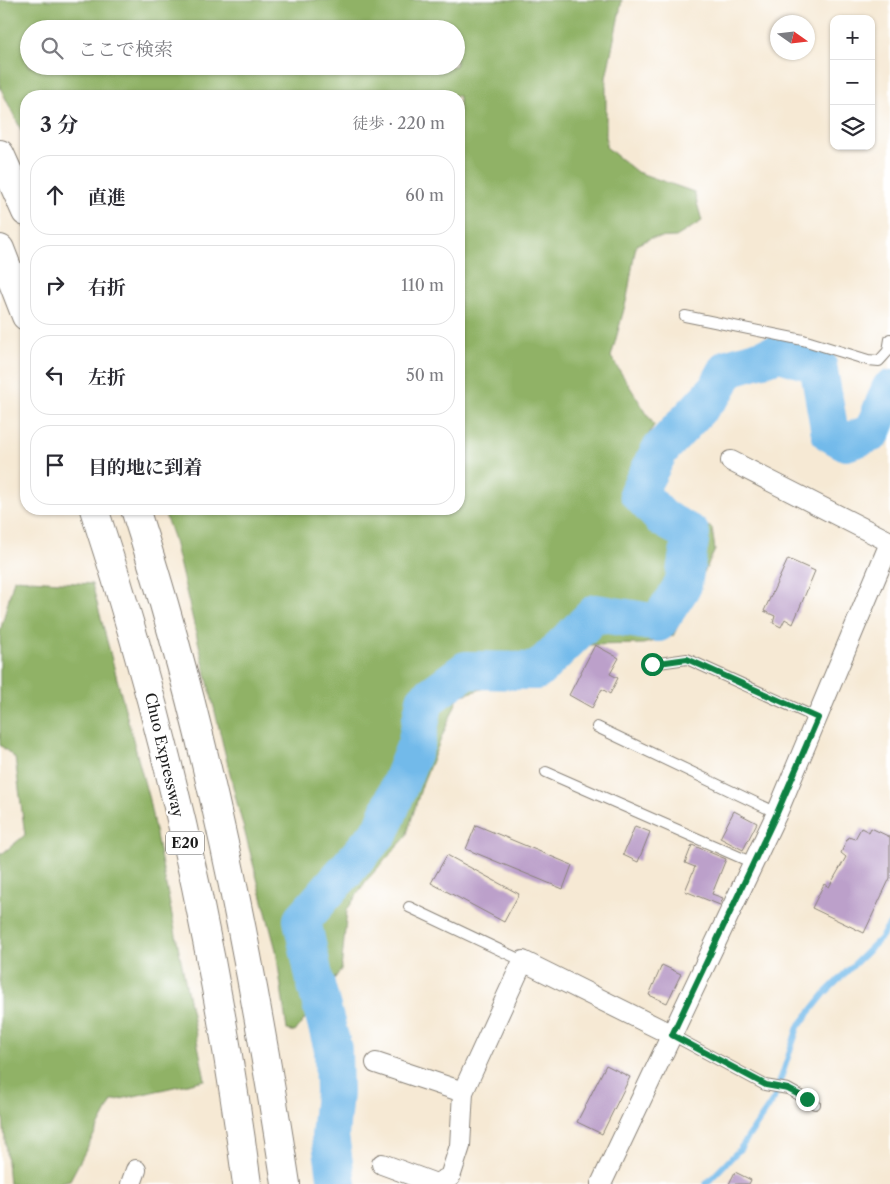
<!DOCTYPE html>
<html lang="ja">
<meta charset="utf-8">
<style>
body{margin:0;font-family:"Libre Caslon Text","Noto Serif JP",serif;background:#f2f2f3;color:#2b2b33}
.controls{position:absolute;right:15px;top:15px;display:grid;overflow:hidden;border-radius:10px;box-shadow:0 1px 4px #0004}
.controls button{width:45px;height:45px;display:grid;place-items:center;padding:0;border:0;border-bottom:1px solid #e1e1e2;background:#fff;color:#2b2b33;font:25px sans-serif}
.compass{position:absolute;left:770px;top:15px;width:45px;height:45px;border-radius:50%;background:#fff;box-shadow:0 1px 4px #0004;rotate:104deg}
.stop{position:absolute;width:15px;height:15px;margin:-11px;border:4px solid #0b8043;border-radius:50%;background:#fff}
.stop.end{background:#0b8043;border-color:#fff;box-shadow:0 1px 5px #0008}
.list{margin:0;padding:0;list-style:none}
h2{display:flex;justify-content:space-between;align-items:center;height:65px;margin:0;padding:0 20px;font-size:21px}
h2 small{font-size:16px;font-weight:400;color:#7c7c81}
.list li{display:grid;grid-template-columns:32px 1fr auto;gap:15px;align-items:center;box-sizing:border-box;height:80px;margin:0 10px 10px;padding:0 10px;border:1px solid #e1e1e2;border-radius:20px}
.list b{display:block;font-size:19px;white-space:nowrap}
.list em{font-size:16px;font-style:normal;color:#7c7c81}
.icon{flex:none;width:28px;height:28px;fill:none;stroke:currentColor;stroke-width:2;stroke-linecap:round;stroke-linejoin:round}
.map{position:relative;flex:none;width:890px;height:1184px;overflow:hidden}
.search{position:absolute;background:#fff;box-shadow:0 1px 4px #0004;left:20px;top:20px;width:445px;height:55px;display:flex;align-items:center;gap:12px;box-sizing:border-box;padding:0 18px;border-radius:28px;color:#7c7c81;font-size:19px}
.panel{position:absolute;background:#fff;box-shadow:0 1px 4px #0004;left:20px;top:90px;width:445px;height:425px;border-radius:20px}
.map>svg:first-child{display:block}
.forest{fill:#90b266;stroke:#566741;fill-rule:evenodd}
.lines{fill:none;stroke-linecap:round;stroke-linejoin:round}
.stream{stroke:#72baea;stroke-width:6}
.river{stroke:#72baea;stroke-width:38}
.building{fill:#bca0ca}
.lane-casing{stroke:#898278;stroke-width:12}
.street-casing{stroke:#898278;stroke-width:22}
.highway-casing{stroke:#898278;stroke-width:30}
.lane{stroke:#fff;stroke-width:10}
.street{stroke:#fff;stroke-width:20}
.highway{stroke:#fff;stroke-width:28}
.route{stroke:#0b8043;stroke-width:6}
.labels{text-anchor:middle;stroke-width:4.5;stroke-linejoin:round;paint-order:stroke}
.shield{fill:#fff;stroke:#606060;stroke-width:1}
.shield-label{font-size:14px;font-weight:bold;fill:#1c1c1c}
.street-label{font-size:15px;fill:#1c1c1c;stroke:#fff}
</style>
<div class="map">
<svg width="890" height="1184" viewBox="0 0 890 1184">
<rect width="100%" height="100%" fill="#fff"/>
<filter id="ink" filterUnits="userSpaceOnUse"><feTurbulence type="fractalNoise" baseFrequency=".02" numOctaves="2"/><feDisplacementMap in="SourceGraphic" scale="10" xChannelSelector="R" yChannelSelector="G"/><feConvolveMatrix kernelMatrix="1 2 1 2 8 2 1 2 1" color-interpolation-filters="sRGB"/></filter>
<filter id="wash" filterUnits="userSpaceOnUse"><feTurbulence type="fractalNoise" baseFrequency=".0096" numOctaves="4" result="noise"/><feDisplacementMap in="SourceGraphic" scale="20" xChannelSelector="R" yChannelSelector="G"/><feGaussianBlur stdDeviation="1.12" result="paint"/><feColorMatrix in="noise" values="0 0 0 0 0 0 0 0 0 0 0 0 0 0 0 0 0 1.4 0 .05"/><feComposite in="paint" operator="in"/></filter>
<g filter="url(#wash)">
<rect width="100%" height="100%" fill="#f6e9d4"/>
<path class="forest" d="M0,0h622l-16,78v69l31,25 57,20 8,29 -26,16 -25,1 -15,7 -9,53 -16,59 43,68 -24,43 32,38 50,22 3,22 -42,86 -30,8 -55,1 -27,20 -102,31 -36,86 -17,55 -40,44 -19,29 -6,60 -46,62 -8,-2 -11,-80 -39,-147 -64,-266 -10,-28h296v-413h-433v44l-26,-53zM29,29h427v37h-427z
M14,579l78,5 57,216 56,280 -93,21 -42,79 -15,4h-46l-9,-99v-232h3l22,-18 -10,-77 -15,-13v-113z"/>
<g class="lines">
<path class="stream" d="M706,1184l34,-35 34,-50 24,-72 28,-35 54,-53 10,-15"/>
<path class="river" d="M337,1184l-7,-48 4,-43 -1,-44 -18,-68 -13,-61 80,-91 34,-85 9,-44 41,-30 71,1 59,-58 62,10 25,-38 8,-51 -29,-16 -24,-26 22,-42 56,-60 12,-22 52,-15 38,12 12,68 16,9 26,-9 18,-44"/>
</g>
<g id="blocks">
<path class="building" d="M788,559l27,12 -22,53 -8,-5 -4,8 -8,-4 2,-7 -11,-5z
M595,645l24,13 -9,16 8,4 -8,16 -8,-5 -10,19 -23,-13z
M734,811l23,12 -14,27 -23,-12z
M476,825l96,40 -9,24 -97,-40z
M635,826l15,6 -12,30 -15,-7z
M861,828l8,4 2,-4 19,9v41l-26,55 -52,-25 12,-24 5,3 17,-30 -5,-4 7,-16 7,2z
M692,845l34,14 -14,35 11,4 -3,7 -35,-14 10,-24 -10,-4z
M447,855l72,39 -15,28 -73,-39z
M662,965l19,9 -14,29 -18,-8z
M606,1065l24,12 -28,57 -25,-12z
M735,1172l16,8 -2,4h-20z"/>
</g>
</g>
<g filter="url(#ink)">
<use href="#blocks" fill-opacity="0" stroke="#898278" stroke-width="1"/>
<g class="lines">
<g class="lane-casing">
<path id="lane" d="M685,316l118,24 65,20 11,1 9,-10 2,-12
M652,664l35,-5 130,59
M597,727l180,86
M546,772l207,91
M409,907l114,54
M672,1035l93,50 23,4 27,15"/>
</g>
<g class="street-casing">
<path id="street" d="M731,461l159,81
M376,1063l87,29
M382,1164l54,20 14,-7 10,-31 3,-54 60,-131 149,74
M131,1184l5,-14
M601,1184l176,-371 113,-270"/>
</g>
<g class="highway-casing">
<path id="highway" d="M0,154l26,58
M0,249l26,67
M94,509c72,218 123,447 153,675
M135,509c71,219 116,447 151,675"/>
</g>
<use href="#lane" class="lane"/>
<use href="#street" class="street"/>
<use href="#highway" class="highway"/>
</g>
</g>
<g class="lines" filter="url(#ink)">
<path class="route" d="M652,664l35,-5 131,59 -41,95 -105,222 94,50 22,4 19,10"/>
</g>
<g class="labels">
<rect class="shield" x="166" y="831.5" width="38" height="23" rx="4"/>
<g class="shield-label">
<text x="185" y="848">E20</text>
</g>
<g class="street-label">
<text transform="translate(164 755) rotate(77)" y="5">Chuo Expressway</text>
</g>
</g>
</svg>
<div class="controls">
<button>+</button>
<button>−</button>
<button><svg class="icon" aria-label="layers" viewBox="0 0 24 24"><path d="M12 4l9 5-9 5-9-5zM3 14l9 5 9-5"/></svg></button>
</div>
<svg class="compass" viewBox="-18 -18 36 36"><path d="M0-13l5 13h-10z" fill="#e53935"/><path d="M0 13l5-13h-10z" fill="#7c7c81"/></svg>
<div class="stop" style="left:652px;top:664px"></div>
<div class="stop end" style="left:807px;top:1099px"></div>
<div class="search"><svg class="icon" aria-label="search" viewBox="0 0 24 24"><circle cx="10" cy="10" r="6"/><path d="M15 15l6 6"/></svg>ここで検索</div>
<section class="panel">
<h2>3 分<small>徒歩 · 220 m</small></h2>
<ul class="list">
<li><svg class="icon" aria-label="ahead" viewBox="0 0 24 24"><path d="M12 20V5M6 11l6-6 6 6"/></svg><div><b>直進</b></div><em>60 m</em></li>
<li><svg class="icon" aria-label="right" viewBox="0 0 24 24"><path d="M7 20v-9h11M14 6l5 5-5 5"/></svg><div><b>右折</b></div><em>110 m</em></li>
<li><svg class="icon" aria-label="left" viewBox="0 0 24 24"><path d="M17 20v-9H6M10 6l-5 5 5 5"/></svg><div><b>左折</b></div><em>50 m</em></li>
<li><svg class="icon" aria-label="arrive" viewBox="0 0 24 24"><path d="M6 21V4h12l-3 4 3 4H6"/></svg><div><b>目的地に到着</b></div></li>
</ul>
</section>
</div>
